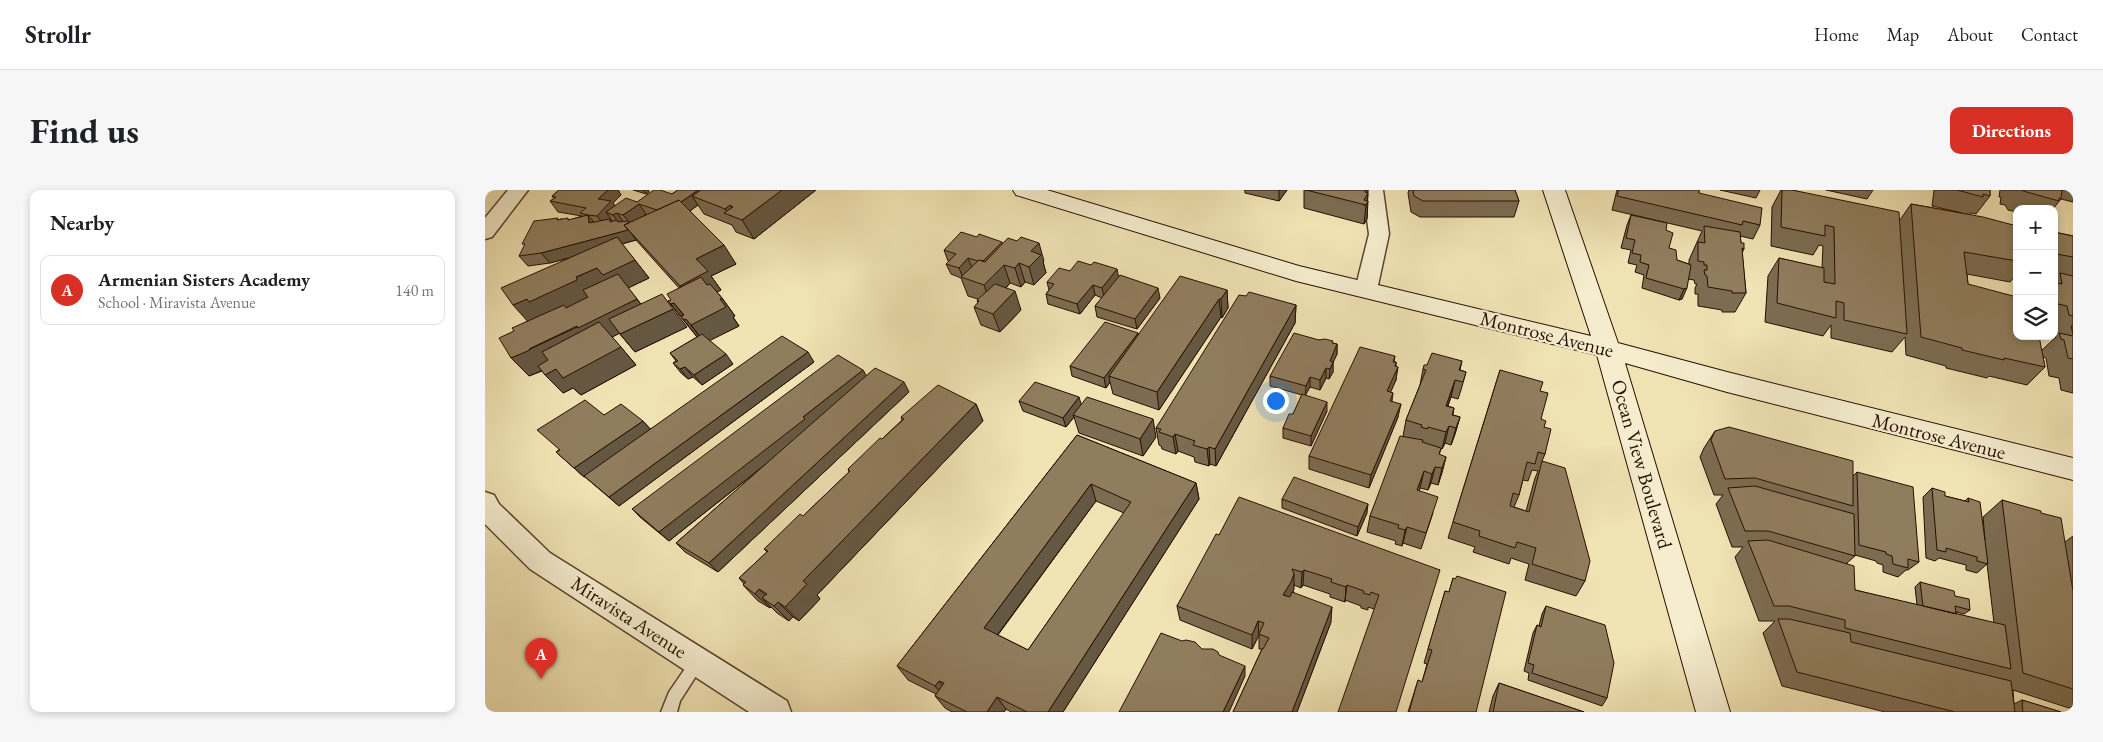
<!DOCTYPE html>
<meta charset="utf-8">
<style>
body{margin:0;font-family:"EB Garamond",serif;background:#f6f6f6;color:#202124}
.controls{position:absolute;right:15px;top:15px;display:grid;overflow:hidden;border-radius:10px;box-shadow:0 2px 8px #0003}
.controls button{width:45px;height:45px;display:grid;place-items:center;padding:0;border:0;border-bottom:1px solid #e0e0e0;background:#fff;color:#202124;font:25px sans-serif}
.you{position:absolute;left:790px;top:210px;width:18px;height:18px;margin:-12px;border:4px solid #fff;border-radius:50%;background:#1a73e8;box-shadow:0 0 0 8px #1a73e833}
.badge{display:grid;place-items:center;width:32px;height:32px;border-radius:50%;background:#d93025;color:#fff;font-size:16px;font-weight:700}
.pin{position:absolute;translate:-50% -41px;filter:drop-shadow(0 1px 2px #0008)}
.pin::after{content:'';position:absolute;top:26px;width:18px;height:15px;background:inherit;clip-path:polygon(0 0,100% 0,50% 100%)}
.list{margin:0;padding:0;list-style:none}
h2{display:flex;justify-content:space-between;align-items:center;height:65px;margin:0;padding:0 20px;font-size:21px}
h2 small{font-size:16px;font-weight:400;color:#757577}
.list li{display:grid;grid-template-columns:32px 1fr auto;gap:15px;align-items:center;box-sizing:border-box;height:70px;margin:0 10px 10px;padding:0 10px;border:1px solid #e0e0e0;border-radius:10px}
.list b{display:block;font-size:19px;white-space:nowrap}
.list p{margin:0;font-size:16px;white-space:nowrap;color:#757577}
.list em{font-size:16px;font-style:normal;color:#757577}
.icon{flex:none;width:28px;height:28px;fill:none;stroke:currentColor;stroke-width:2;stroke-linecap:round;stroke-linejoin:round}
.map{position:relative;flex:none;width:1588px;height:522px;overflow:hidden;border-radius:10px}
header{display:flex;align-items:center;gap:30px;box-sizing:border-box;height:70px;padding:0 25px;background:#fff;border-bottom:1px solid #e0e0e0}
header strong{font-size:24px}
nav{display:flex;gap:28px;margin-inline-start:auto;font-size:18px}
.intro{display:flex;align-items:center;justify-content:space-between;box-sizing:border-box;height:120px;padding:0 30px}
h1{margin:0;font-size:35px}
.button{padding:12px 22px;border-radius:10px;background:#d93025;color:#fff;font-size:18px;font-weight:700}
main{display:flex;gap:30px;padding:0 30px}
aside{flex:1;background:#fff;border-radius:10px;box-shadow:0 2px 8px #0003}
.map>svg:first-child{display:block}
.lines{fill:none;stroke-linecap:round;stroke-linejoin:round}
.lane-casing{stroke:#5b432d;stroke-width:3}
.street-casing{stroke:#5b432d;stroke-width:3}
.secondary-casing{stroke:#290e00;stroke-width:2}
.lane{fill:#f5edce;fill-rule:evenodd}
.street{fill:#f5edce;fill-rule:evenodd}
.secondary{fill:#f5edce;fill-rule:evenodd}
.wall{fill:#7c6c51;stroke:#290e00;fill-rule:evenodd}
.shaded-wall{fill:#655842;stroke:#290e00}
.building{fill:#907d5e;stroke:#290e00;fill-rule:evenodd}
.labels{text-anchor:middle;stroke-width:4.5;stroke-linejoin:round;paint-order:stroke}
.street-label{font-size:20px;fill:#290e00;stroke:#f5edce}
</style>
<header>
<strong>Strollr</strong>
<nav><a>Home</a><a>Map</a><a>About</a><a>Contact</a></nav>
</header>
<div class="intro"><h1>Find us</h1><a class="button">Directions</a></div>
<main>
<aside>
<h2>Nearby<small></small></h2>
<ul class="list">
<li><span class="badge">A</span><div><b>Armenian Sisters Academy</b><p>School · Miravista Avenue</p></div><em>140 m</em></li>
</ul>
</aside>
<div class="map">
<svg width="1588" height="522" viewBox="0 0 1588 522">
<rect width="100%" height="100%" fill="#f0e3b4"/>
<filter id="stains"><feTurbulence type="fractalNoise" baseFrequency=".004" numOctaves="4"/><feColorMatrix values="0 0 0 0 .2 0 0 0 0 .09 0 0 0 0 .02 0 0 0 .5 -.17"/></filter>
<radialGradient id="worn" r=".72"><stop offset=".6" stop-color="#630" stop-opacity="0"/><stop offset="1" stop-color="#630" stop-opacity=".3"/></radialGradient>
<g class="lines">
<g class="lane-casing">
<path id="lane" d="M213,465l5,2 2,5 -25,39 -3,11h-16l8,-20 24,-35z"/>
</g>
<g class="street-casing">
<path id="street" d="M23,0h20l-36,47 -7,2v-21z
M878,0h20l6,44 -12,56 -3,5 -8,2 -8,-2 -3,-5 14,-56z
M0,302l9,3 5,9 51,49 237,148 4,11h-42l-219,-143 -45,-45z"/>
</g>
<g class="secondary-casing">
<path id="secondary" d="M528,0h34l252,76 292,70 -48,-146h22l53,153 109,29 346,86v22l-346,-88 -102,-29 105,349h-34l-99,-357 -301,-74 -280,-86z"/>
</g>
<use href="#lane" class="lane"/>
<use href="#street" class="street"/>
<use href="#secondary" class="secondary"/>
</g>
<path class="wall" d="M74,0h59l3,5 -8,8 2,3 22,-4 35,-8 6,-4h138l-62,49 -18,-7 -4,-7 -28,-11 -6,-9 -8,6 46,53 -25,12 10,14 -4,2 5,6 13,18 -2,1 6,9 -30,14 24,24 -31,21 -9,-8 -5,2 -7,-6 -8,-10 3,-2 -6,-8 27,-16 -29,-36 3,-1 8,-12 -43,-48 -14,4 27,34 -21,10 13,16 46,23 -52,25 -16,-19 -7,4 24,28 -55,30 -8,-7 -10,5 -21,-22 -13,5 -18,-18 3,-27 14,-10 40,-63 -18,5 -22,3 -9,-10 41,-37 10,1 12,-4 -24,-4 -8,-11 4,-2 -2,-3z
M148,0h15l1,2 -3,2z
M759,0h43l-8,11 -34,-8v-2z
M819,0h64l-1,29 -3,5 -60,-16z
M924,0h106l4,11 -5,16h-94l-9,-5 -3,-19z
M1132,0h82v3l61,32 -7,14 -13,-3 1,7 3,6 -2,4 4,40 -11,19h-13v-2l-24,-4v-12h-3v-6l2,-4h-2l-1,-4 -6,-1 -6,20 -3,1 -37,-12 2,-13 -9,-3 2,-7 -9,-2 3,-13 -10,-2 6,-23 4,-10 35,15 3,18 8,12 12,4v-4l13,-29 -90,-21z
M1235,0h40l-4,8z
M1296,0h11l108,30 11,-16 51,9 -30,-7 2,-16h56v6l-14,18 -5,-1 -2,2 48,47v12l-7,8 -43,-8 1,10 74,66 14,-13 -1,-2 -1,-1v-56l3,-2h-3v-44l19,4v157l-12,-3 -2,-12 -10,-2 -3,-18 -3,-1 2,10 -18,18 -38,-9 -2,2 -41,-10v-2l-40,-11 -1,-18 -13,15 -61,-14v-13l-8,11 -58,-14 3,-46 11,-18 43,10 1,-22 -4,-1 -6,10 -42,-9 1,-39z
M1341,0h47l-6,9z
M1515,0h73v12l-12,-3 -8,10h-36v3l-9,-2 -3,-5 -5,-1 1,-7h-2z
M517,54l42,17 -1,1 3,11 -12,12 -9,-3 -4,5 -11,-4 -4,5 15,22 -21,22 -19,-7 -7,-18 4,-4 -1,-3 1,-1 -10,-3 -7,-18 -10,-4 -5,-10 3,-3h-1l-4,-11z
M585,81l49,6 41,21 -23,31 -40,-12 -2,-11 7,-8 -7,-3 -15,19 -32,-10 -2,-10 3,-4 -2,-8z
M742,100l1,18 -6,10 -1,-1 -62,93 -46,-16 -3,-12 -4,6 -34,-12 -2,-10 68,-33v2z
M761,106l50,9 -1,18 -79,143 -6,-2 -1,2 -14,-4 -1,-5 -16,-6 -2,3 -14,-5 -1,-3 -2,-1 -3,-17z
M834,150l18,4v10l-4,8v10l-4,7 -3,-1 -6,12 -10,-3 -5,8 22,16 -16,35 -28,-8v-10l10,-14 9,-19 -32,-9v-10z
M910,166l-1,6h2v18l-6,12 3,1 -1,8 6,16 -29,71 -60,-19v-13z
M977,171l-2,9 6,2 -5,18 -3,9 -7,-2 -3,9 6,2 -1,7 7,2 -5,17 -4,11 -6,-2 -3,6h-1l-2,6 7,2 -8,28 -7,-2 -3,7 -8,-2 -1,3 14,22 -12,36 -18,-6 -1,3 -7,-2 1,-3 -29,-9 3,-16 33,-80 3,-16 14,-35 3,-16 4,-4z
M329,172l-195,144 -34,-29h-1l-28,-25 48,-37 39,6 7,8z
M1015,180l40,21 1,28 3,8 1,27 -3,7 43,120 -9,15 -51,-16 4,-16 -18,-6 -2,6 -36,-12 2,-5 -27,-9zM1047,280l6,1 -3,7 -9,33 -12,-4 5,-12 4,-15 5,1z
M381,186l43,16 -191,180 -33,-20 -9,-9 88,-77 -95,75 -28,-23 -9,-9z
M534,211l62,4 75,32 -13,19 -64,-23 -5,-16 -8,10 -43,-16z
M491,214l7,17 -166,174 3,4 -21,22 -6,-4 -4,4 -12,-8 -6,-6 -1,1 -12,-7 -15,-16 1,-1 -5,-6 28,-26 -3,-3 39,-33 46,-44 -1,-3 34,-30 20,-19 -1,-3z
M1230,241l138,45 4,-4 62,90 -11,8h-2l-8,7 -15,-5v-7l-6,-2 -1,-2 -21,-6v1l-8,7 8,27 62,15 -2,-18 5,-5 35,14 15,14 -6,4 -8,-2v2l38,9 -7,-59 -10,9 -11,-3v-5l-27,-7 -4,3 -9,-3 -3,-61 9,-9 13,8 20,5 3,-3 17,42 -2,-23 19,-17 39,13 24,29 8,-6v170l-4,2 -56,-18 1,14 8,-4 39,12h-176l-103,-26 -19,-53 12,-12h-16l-24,-64 8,-10h-11l-16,-43 7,-9h-9l-14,-38 4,-9z
M592,245l119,48 3,16 -136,213h-52l-5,-3 -2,3h-52l-7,-4 -10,-12 1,-2 -28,-14 -11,-14zM611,311l28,12 -96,137 -30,-15z
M797,309l85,14 -10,23 -75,-28z
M734,345l221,35 -66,39 -6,-2v3l-7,-2v-2l-16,-6v2l-15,-5v-3l-27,-9 -2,3 -7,-3 -1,7 38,30 -34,90h-64l29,-63h-3v-14l-7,14 -72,-29 -3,-14z
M968,388l23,134h-68l10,-32 4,2 5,-18 -3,-1 21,-72 4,1z
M1061,416l61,92 -5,8 -74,-26 1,-7 -5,-2 9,-38 4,-8 2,1 3,-12z
M1014,493l85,29h-95l4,-16z"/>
<path class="shaded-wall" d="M123,0h10l3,5 -8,8 5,8 -1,2 19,27 -86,23 -9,-10 83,-22 -11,-16 -7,-3 12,17 -13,-3 -8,-10 1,-17z
M158,0h5l1,2 -3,2z
M213,0h11l-17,6 6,9 -25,18 -7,-10z
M297,0h34l-62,49 -12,-19z
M794,0h8l-8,11z
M880,0h3l-1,4 1,-1 -1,11 1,-3 -1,18 -3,5 2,-19h-3z
M154,14l7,10 -14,10 -3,-2 -6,-7z
M245,15l8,13 -9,-3 -4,-6z
M103,25l8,10 -7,-2z
M517,52l3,10 -20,20 -3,-10z
M554,53l5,18 -1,1 3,11 -12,12 -5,-18 2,-16z
M239,55l12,19 -25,12 10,14 -28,14 -13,-18 16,-27z
M483,68l4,10 -9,10 -4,-10z
M150,70l14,18 -21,10 23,29 -56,29 -47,22 -19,8 -18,-18 126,-59 -107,25 -17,-19 84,-37z
M534,73l6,19 -4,5 -6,-19z
M519,75l6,18 -20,21 -6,-19z
M632,79l2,10 -15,19 -2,-10z
M608,95l2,10 -15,19 -3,-10z
M673,98l2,10 -23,31 -2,-10z
M1202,98l-5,11 -3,1 5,-11z
M742,100l1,18 -6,10 -1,-19z
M530,101l6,19 -21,22 -7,-18z
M237,108l13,18 -2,1 6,9 -34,17 -14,-18 29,-26z
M734,109l2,18 -62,93 -2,-18z
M189,113l26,34 -2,1 -27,-34z
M811,115l-1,18 -79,143 -1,-17z
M188,119l14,18 -52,25 -15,-18z
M653,143l2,10 -31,33 1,6 -4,6 -2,-10z
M852,154v10l-7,15v-8z
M136,157l15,18 -55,30 -8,-7 -10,5 -18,-18 11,-6z
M323,162l6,10 -195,144 -10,-9z
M241,164l7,10 -31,21 -8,-10z
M848,172v10l-4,7 1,-10z
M911,172l-1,12 3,-7 -2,13 -11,25 2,-14z
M200,177l8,10 -5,2 -8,-10z
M841,178v10l-6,12v-10z
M378,180l6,10 -58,48 -142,113 -10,-9 144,-115z
M825,187v10l-5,9 1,-10z
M970,190l-4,17 -10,26 5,-17z
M419,192l5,10 -191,180 -9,-9z
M594,207l3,10 -9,8 1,2 -8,10 -3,-9z
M842,212v9l-16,35v-10z
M491,214l7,17 -166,174 3,4 -21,22 -14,-14 18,-26z
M916,214l-3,13 -29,71 2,-13z
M975,227l-5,17 -4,11 5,-17z
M668,229l3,18 -13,19 -3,-17z
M158,231l9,10 -68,46 -10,-9z
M964,236l-4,17 -3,6 4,-17z
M690,244l3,17 -2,3 -3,-17z
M724,257l1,17 -1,2 -2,-17z
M961,267l-4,16 -4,12 4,-17z
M950,277l-4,16 -3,7 4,-16z
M939,281l-4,17 -6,19 3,-17z
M711,293l3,16 -136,213h-15z
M606,294l5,17 -104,141 -8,-14z
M883,314l-1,9 -10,23 1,-9z
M922,337l-4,16 -1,3 3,-16z
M819,380l-1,15 -2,3 1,-16z
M809,384v15l-3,9 -8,-3z
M862,395l-2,15v2l1,-15z
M274,399l15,15 -12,-6 9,9 -1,1 -15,-14z
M293,412l15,15 -4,4 -15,-15z
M847,417l-1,15 -34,90h-5z
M773,431l1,14 -7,14v-14z
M760,476v10l-16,36h-6z
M454,491l11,13 -4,5 -11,-13z
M512,507l9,12 -2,3h-17z"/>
<path class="building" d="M74,0h49l-10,9 13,2 -14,15 -9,-1 1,8 21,-4v3l7,-2 1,2 10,-1 1,2 -5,2 4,5 -87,23 -22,3 6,-12h-3l12,-23 24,-3 -1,2 11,-2v2l20,-5 -8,-2 6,-5 -36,-7 6,-4 -4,-1z
M169,0h6l12,4 6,-4h20l-17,12 -2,-2 -22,10 -18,-6 -16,11 -7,-2 -3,2 -7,-3 20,-14 11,4z
M216,0h81l-40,30 -18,-7 9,-6 -3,-2 -5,4 -33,-13z
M821,0h59v2l3,1 -4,7 4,1 -2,4z
M928,0h102l4,11h-96l-9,-5z
M1134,0h80v3l63,15 -2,17 -17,-4 -1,4 -125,-29z
M1297,0h10l107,22 8,122 -63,-14v-17l-8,-2v17l-59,-15 2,-45 45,10v14l11,2 -1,-57 -9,-2v11l-44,-9z
M1472,0h33v6l-7,-2v3z
M1537,0h40l-1,9 -2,-1v3l-36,-10z
M194,10l45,45 -28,14 12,12 -28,15 -56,-61z
M1426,14l72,13 34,9v35l-53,-9 4,32 49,13v39h22l6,31 -41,-9v2l-42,-10v-2l-41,-11z
M1146,25l36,8 -1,7 7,3 -4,15 7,2 1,10 14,5 -4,23 -3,1 -38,-11 3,-13 -9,-3 1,-7 -9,-2 3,-13 -9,-2z
M1219,36l36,6 1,11h3v6l-2,-1 4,45h-14v-2l-24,-4 -1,-11 -2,-1 -1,-5h3v-5h-3v-3l-6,-1v-19l7,1z
M476,42l16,5 2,-3 23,8 -19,19 -4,-1 -1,1 -10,-3 -9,10 -13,-4 10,-10 -12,-4z
M1569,42l19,4v21l-17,-3 -2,-6z
M132,47l18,23 -32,15 -6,-7 -21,9 1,3 -48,22 -2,-3 -14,6 -12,-17z
M536,47l18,6 -8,8 10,4 -12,12 -10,-4 -4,5 -11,-3 -20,20 -23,-8 18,-17 6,2 23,-24 9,3z
M593,71l13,4 3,-3 23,7 -15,19 -9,-3 -16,19 -31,-10 8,-10 -7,-2 12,-14 11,3z
M1575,83l13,3v40l-4,-1 -2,-9 -13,-3v-6h1l-1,-3v-12l8,2z
M133,84l19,25 -59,29 -1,-2 -48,23 1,1 -19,8 -12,-20 15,-7 -2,-3 52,-23 2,3 22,-11 -5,-7z
M635,85l38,13 -23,31 -40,-13z
M695,86l47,14 -6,9h-2l-62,93 -48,-16z
M216,87l6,8 3,-1 12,14 -2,1 6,8 -35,18 -5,-6 -2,1 -3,-4 3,-1 -10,-12 -3,1 -3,-3 3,-1 -4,-6z
M510,94l20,7 -22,23 -19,-7 5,-6 -2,-1z
M764,102l47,13 -81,144 -6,-2 -2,2 -14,-4 2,-4 -20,-7 -2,3 -14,-5 2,-3 -5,-1 83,-133 7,1z
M177,104l11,15 -53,25 -11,-15z
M114,132l22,25 -58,31 -7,-9 -11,6 -7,-9 10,-6 -6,-8z
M620,132l33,11 -34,45 -34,-12z
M1586,136h2v8z
M809,143l25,7 6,-1 8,2 -1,2 5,1 -7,17 3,1 -3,7 -4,-1 -6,12 -10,-3 -4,9 -36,-10z
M1574,143l14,3v23l-5,-1 -4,-18 -3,-1z
M217,144l24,20 -32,21 -9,-8 -5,2 -7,-6 5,-2 -8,-8z
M297,146l26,16 -199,145 -25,-21z
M875,157l35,9 -2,6h3l-1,4 3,1 -11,24 6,2 -3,8 11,3 -30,71 -62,-19z
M947,163l30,8 -3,9 7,2 -3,10 -8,-2 -9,26 8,2 -2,7 8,2 -4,11 -7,-2 -3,6 -18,-5 -1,2 -6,-2 1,-2 -16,-5 20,-50 -3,-1 1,-4h3z
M353,165l25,15 -60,47 2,2 -146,113 -27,-23z
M390,178l29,14 -195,181 -33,-20z
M1015,180l43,12 -3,9 8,2 -7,26 5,2 -2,6 7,2 -6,25 -7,-2 -3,12 -8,-2 -8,33 -6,-2 -3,13 19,6 13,-51 23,7 25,93 -5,20 -53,-17 4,-16 -19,-6 -2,6 -36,-12 1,-5 -27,-9z
M550,192l44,15 -16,21 -44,-17z
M453,195l38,19 -173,177 4,3 -22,23 -7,-5 -4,4 -12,-8 5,-4 -8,-5 -4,5 -12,-9 3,-3 -7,-4 29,-27 -4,-2 36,-35 3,2 47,-45 -2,-2 32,-31 2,1 22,-20 -3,-2z
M817,204l25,8 -16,34 -28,-8 6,-14h4z
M602,207l66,22 -13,20 -67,-24z
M100,210l19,15 17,-11 22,17 -69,47 -18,-16 4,-2 -23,-20z
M1244,237l124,34v45l-98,-28 -30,1 -14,-39 4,-9z
M592,245l119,48 -148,229h-21l-30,-15 -10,15h-20l-32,-16 9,-13 -5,-2 -4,5 -38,-20zM606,294l40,18 -103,148 -44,-22z
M915,246l23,4 -1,2 19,6 -2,6 7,3 -4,11 -7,-1 -3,7 -8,-3 -7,19 21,7 -12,36 -19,-6 -2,3 -7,-2 1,-3 -29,-9z
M1372,282l56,15 6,75 -11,-3v9l-15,-4 -1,-8 -6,-2v-2l-27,-7z
M809,287l74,27 -10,23 -76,-28z
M1270,296l99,28 1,42 -87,-25h-23l-17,-43z
M1447,298l13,4v4l24,6 -1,-4 12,4 8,62 -11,-3v-4l-31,-9v4l-9,-2z
M754,307l201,73 -44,142h-58l41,-117 -8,-3 -1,3 -7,-2 1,-2 -17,-6 -1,2 -15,-5 1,-3 -28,-9 -2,2 -10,-3 2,5 -3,8 -8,13 7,2 2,-5 40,15 -40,105h-59l29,-63h1l6,-11 -10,-4 5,-11 -6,-2 -6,14 -75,-29 39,-72 3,1z
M1517,310l39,11v2l20,5 12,73v98l-50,-16z
M1283,350l86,26 1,24 150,35 6,44 -166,-41v-8l-56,-14h-15l-26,-65z
M972,386l49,16 -30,120h-67l9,-32 4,2 10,-32 -4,-1 17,-58 4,1 4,-14 2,1z
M1435,392l34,9 1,5 14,3 1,11 -15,-4 1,8 -33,-8z
M1061,416l59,19 9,38 -7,35 -75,-25 2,-8 -6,-2 9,-38 4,2z
M1293,429h11l61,14 1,9 160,39 4,31h-60l-158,-40z
M676,443l21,8 4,-1 9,2 7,7h11l5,3 1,3 26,11 -22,46h-104z
M1014,493l85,29h-91z
M1537,510l39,12h-38l-1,-9h1z"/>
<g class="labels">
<g class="street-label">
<text transform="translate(1062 144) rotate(14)" y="7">Montrose Avenue</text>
<text transform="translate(1454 246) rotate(14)" y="7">Montrose Avenue</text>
<text transform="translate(1157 274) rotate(74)" y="7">Ocean View Boulevard</text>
<text transform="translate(144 427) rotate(33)" y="7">Miravista Avenue</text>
</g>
</g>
<rect width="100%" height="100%" filter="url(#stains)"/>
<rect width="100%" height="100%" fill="url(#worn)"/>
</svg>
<div class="controls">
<button>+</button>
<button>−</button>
<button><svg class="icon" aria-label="layers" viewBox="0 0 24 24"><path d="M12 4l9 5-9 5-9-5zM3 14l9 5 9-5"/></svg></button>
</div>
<div class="you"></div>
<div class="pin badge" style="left:56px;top:489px">A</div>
</div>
</main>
